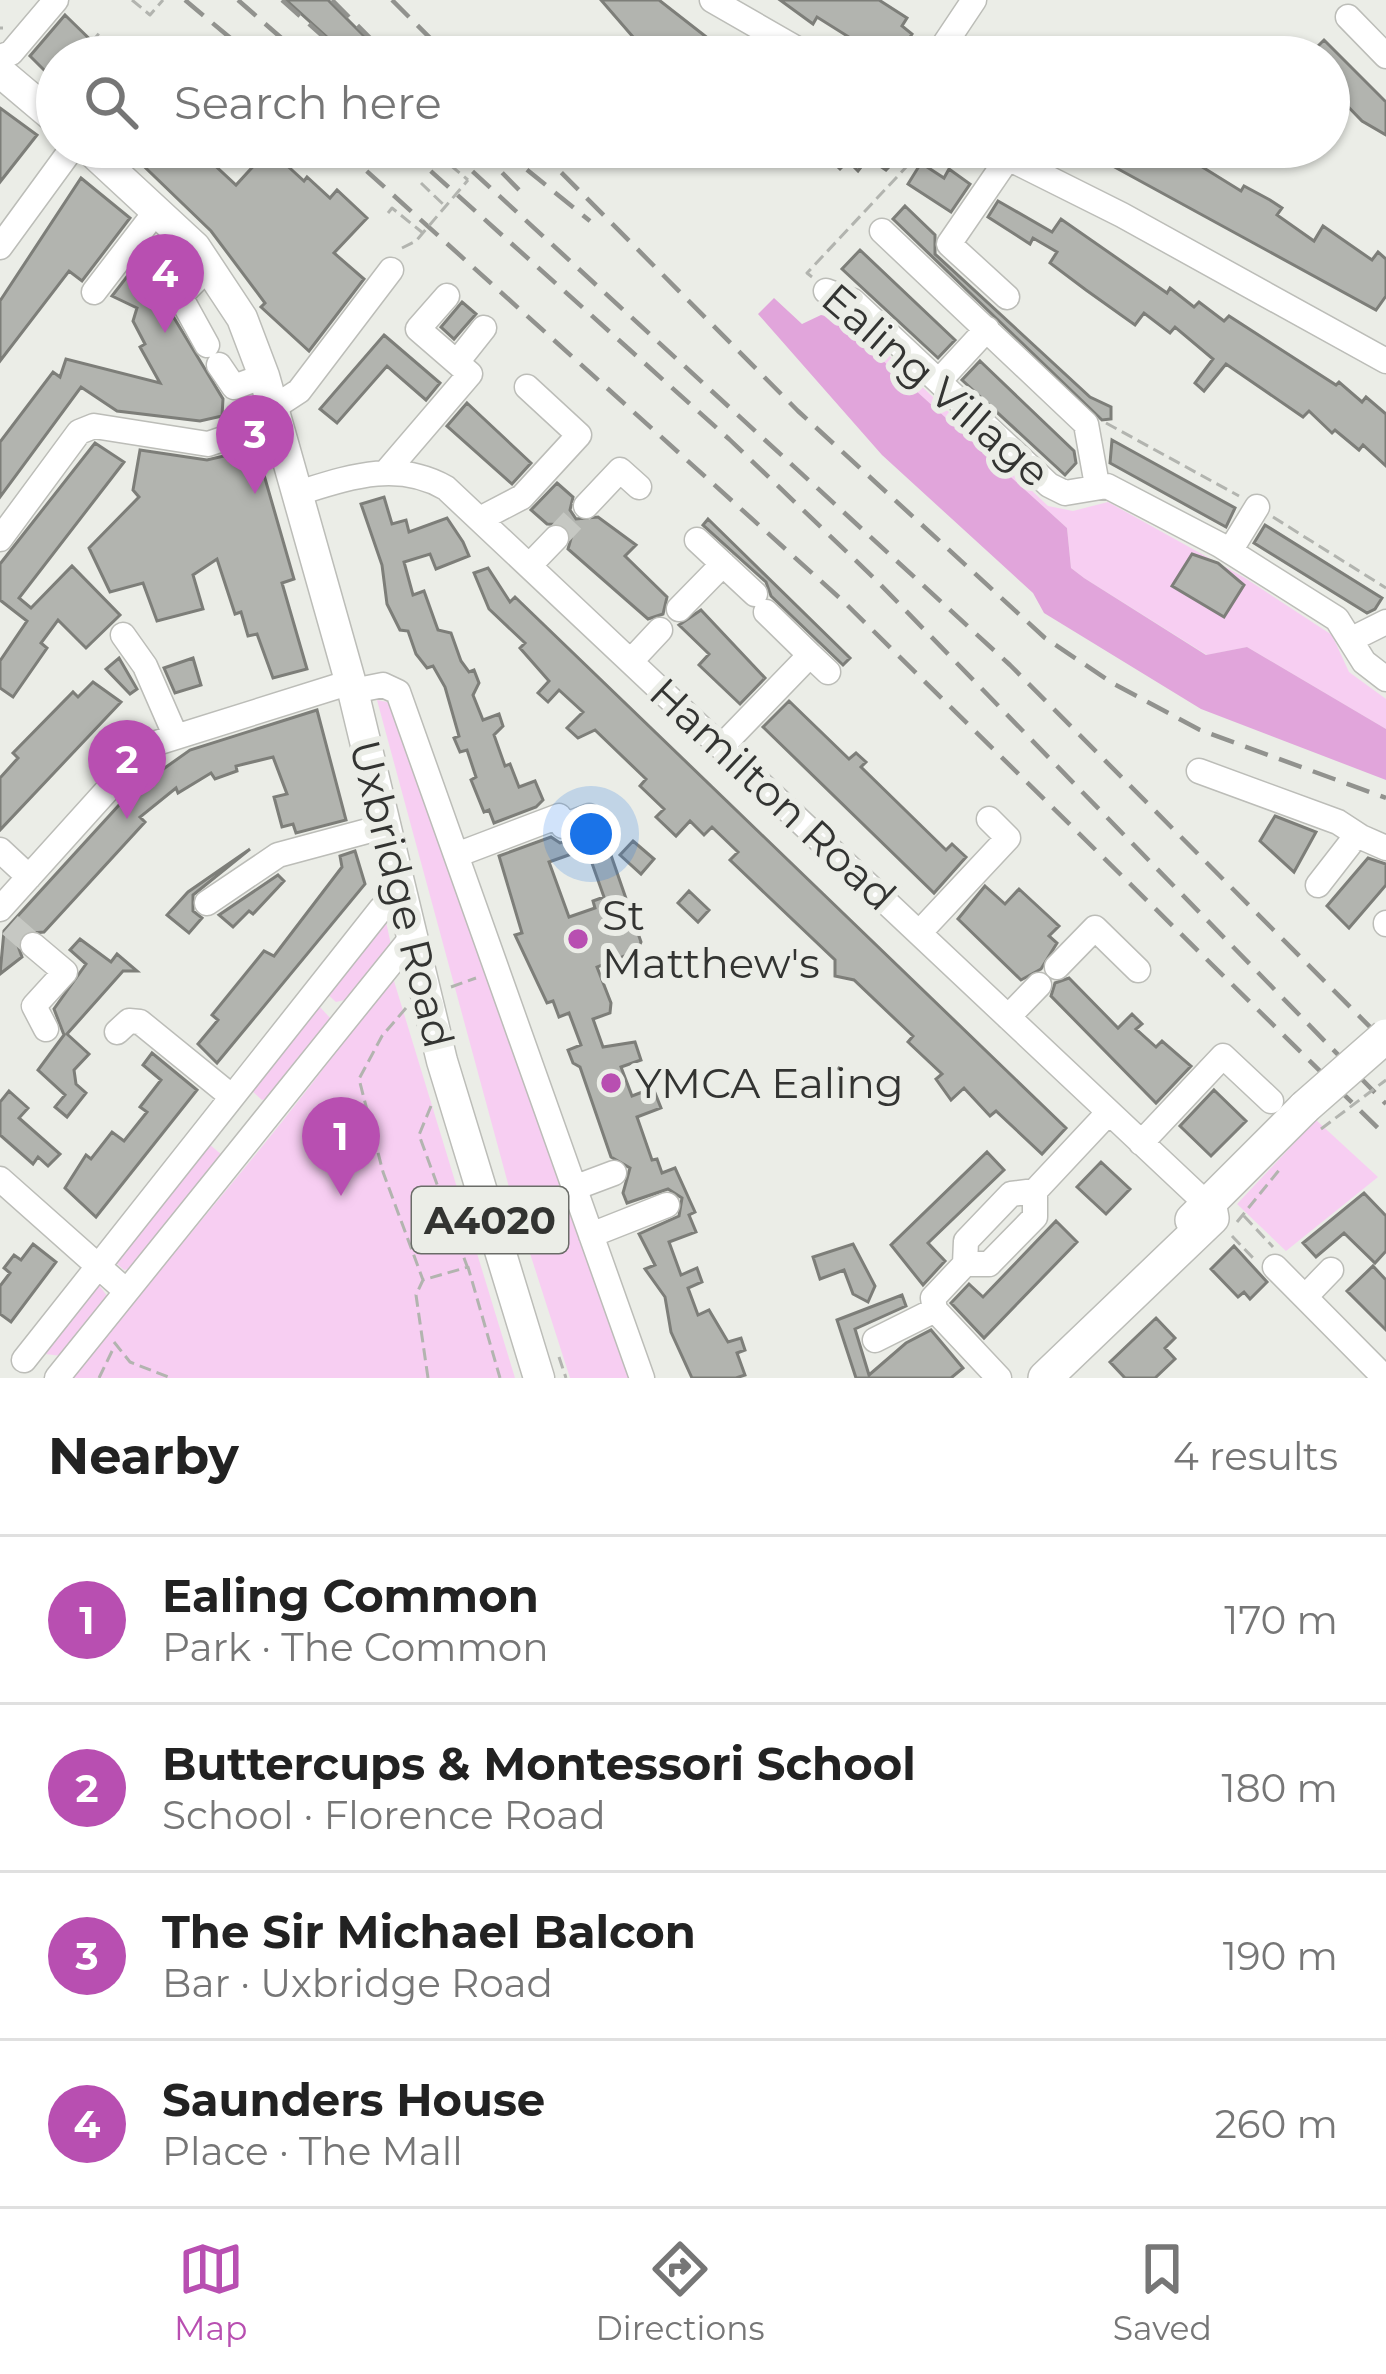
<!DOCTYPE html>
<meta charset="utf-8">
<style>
body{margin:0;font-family:Montserrat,sans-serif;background:#f2f2f2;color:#222}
.you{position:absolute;left:591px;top:834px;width:42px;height:42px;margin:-30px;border:9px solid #fff;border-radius:50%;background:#1a73e8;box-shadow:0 0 0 18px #1a73e833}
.badge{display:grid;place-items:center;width:78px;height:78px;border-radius:50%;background:#b84fb1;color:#fff;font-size:39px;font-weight:700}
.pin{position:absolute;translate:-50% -99px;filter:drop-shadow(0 3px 6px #0008)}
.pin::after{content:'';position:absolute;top:63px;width:42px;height:36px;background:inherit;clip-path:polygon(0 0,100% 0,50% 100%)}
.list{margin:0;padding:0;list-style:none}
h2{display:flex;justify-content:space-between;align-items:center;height:156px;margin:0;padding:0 48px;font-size:51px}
h2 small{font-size:39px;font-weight:400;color:#767676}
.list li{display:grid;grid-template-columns:78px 1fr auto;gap:36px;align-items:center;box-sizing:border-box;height:168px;padding:0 48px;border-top:3px solid #e0e0e0}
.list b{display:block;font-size:45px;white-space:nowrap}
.list p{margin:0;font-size:39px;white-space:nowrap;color:#767676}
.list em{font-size:39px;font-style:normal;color:#767676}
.icon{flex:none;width:66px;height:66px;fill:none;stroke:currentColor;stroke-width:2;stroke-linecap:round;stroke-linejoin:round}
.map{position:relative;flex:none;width:1386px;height:1378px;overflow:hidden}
.search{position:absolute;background:#fff;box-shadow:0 3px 9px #0004;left:36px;right:36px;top:36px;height:132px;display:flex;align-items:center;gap:30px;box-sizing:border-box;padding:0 42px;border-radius:66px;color:#767676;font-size:45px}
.sheet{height:828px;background:#fff}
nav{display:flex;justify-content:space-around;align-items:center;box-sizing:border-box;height:168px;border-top:3px solid #e0e0e0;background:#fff;font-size:33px;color:#767676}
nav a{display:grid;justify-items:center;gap:6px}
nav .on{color:#b84fb1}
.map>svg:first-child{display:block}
.green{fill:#f7cef2}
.forest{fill:#e1a5db}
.building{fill:#b2b4af;stroke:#7d7e79;stroke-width:3}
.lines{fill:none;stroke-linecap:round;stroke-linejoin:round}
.minor-tunnel{stroke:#c6c8c3;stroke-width:24;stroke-dasharray:24 12;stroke-linecap:butt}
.minor-casing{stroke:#bcbdb8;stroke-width:27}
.major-casing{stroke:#bcbdb8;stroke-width:33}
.highway-casing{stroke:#bcbdb8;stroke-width:36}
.path{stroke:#b2b4af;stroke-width:3;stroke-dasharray:12 6;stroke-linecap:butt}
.minor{stroke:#fff;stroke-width:24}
.major{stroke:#fff;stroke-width:30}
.highway{stroke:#fff;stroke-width:33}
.rail{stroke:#91928e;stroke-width:4.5;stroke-dasharray:24 12;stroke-linecap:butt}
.highway-bridge-casing{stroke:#bcbdb8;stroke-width:36;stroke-linecap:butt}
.path-bridge{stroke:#b2b4af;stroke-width:3;stroke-dasharray:12 6;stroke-linecap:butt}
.highway-bridge{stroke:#fff;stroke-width:33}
.poi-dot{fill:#b84fb1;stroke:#ebede7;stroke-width:4.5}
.labels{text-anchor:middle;stroke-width:12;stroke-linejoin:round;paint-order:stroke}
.shield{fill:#ebede7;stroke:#6a6c68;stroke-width:3}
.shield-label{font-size:39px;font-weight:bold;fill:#333432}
.street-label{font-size:42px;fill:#333432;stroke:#ebede7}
.poi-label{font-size:42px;fill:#333432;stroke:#ebede7;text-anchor:start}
</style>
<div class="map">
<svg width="1386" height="1378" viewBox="0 0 1386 1378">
<rect width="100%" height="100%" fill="#ebede7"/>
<path class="green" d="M842,311l206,195 25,5 35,-9 137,76 87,57 17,37 37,27v30l-139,-82 -40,8 -123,-77 -13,-10 -4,-40 -231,-210z
M377,700l15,3 247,675h-69l-60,-187z
M384,912l7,33 -42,54 -13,3 -10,-9z
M389,979l5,2 121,397h-443c106,-133 220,-259 317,-399z
M312,1007h8l11,12 -61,78 -8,3 -12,-11z
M1316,1120l62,57 -92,74 -49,-47z
M203,1139l19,16 -89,113 -9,2 -9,-8z
M98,1284l10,13 -46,59 -17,-2z"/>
<path class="forest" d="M774,298l28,26 19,-9 15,3 231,210 4,40 13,10 122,77 41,-8 139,82v51l-185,-71 -157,-96 -11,-20 -151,-138 -124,-141z"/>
<path class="building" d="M286,0h42l57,57h-36z
M601,0h58l73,57h-54l-11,-10 -5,5 -15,-14 -7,7z
M780,0h99l28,18 -5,8 10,8 -15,23h-6l-17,-11 -3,5 -54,-34 -4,7z
M65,15l43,42h-51v26l-27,-27z
M1324,40l62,62v33l-24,-14 -33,-34v-30h-22z
M0,108l37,27 -37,47z
M124,147h71l41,38 33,-36 35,32 3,-4 23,21 7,-8 30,28 -33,35 30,26 -55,72 -48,-44 4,-4 -54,-72z
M817,147h91l-22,23 -18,-12 -10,13 -10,-10 -8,8z
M1078,147h92l71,44 3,-5 26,14 12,8 -5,7 37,26 9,-15 49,34 6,-8 8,7v37l-10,14z
M921,163l23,15 5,-9 21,15 -19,28 -43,-28z
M81,178l49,40 -48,63 -13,-10 -69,90v-60z
M998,201l54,31 9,-13 106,74 3,-5 24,19 5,-5 25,19 5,-5 107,69 3,-3 23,20 4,-5 20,17v52l-23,-21 -4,5 -24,-20 -3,3 -23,-22 -6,6 -77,-53 -22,27 -9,-8 18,-24 -38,-32 -5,6 -26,-20 -9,12 -49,-35 -36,-27 7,-11 -24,-14 -3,6 -42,-27z
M905,206l30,29v19l155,143 21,10v12l-9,1 -209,-201z
M153,243l27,29 -13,14 -2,17 58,96 -1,17 -22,5 -83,-10 -36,-24 -81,110v-55l53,-70 7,5 6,-18 94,24 -20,-36 5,-3 -12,-23 4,-13 -25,-12z
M860,250l95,90 -17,18 -96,-89z
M462,302l14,12 -22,25 -13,-12z
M384,335l56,48 -14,17 -39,-34 -50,57 -17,-14z
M980,361l94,90 2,12 -11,12 -103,-95z
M467,403l64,60 -19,21 -65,-58z
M1112,440l123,68 -9,19 -116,-64z
M95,443l29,19 -105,136 12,10 41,-42 48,49 -34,33 -28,-28 -17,23 6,5 -34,49 -13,-9v-27l27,-40 -27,-21v-36z
M140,450l67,10 38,-9 7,28 12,-4 30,104 -12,4 25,86 -34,9 -16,-44 -9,2 -7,-24 -6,2 -18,-55 -24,16 10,34 -46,12 -14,-38 -33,9 -21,-44 50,-51 -6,-7z
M557,483l16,14 -3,13 6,9 22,-2 38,28 -11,11 42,41 -4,17 -15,5 -80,-70 4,-14 -5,-10 -20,-1 -16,-14z
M384,497l8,27 14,-4 3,12 38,-14 16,24 6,14 -33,13 -6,-15 -26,8 9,33 11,-4 14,39 13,3 10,28 8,11 5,-2 5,13 -6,12 10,25 16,-6 4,12 -9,9 11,31 5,-2 9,23 16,-6 8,19 -7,7 -42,16 -5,-13 -5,2 -13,-32 5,-3 -9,-27 -7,2 -6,-14 5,-2 -14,-49 -12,-21 -6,2 -11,-14 -8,-23 -8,-1 -13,-26 -5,-39 -21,-61z
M708,519l142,139 -7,7 -72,-69 -5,-14 -63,-57z
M1265,525l117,73 -7,11 -8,4 -113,-70z
M1192,554l26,9 26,22 -20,32 -52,-31z
M488,568l22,34 5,-5 551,531 -24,26 -46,-43 -6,5 -26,-28 -13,12 -15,-21 6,-5 -34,-32 5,-6 -59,-56 -19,-4v-16l-105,-100 8,-8 -26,-25 -8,8 -14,-14 -14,15 -20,-19 8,-8 -24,-23 6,-7 -51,-49 -17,8 -11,-10 16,-16 -24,-22 -11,12 -10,-9 11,-12 -29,-33 5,-5 -36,-34 -15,-36z
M701,610l64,68 -25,26 -41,-39 10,-11 -30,-29z
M119,658l18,31 -7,5 -24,-25z
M193,658l8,27 -26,8 -11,-25z
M93,682l28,20 -121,128v-52l18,-20 -5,-5 60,-61 5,5z
M789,701l60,58 7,-6 10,9 -5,5 85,83 6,-6 14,13 -32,36 -171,-166z
M317,710l29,110 -50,13 -3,-9 -11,3 -8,-30 13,-3 -14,-37 -37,9 1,5 -22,8 -4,-6 -33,20 -2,-5 -36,29 5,5 -101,110 -23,2 -4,9 5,14 -22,17 4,-43 127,-139 59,-42z
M1275,816l41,16 -22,40 -34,-31z
M603,832l38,110 -4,9 -40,16 14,36 -1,10 -17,6 10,28 32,-5 6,18 -20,7 11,29 21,-8 8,20 -24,9 15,43 5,-1 5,14 13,-5 20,44 -6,3 7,17 -27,10 12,33 16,-7 5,14 -14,6 10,27 11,-5 19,32 13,-4 4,12 -8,3 8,22 -9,3h-44l-21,-46 -6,-35 -20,-28 10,-4 -16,-31 40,-18 3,-18 -14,-9 -41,14 -4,-10 7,-25 -19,-11 -31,-90 -7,-4 -5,-13 13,-5 -12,-32 -10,4 -6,-16 -6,2 -32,-68 7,-2 -23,-77 52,-19 9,6 15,-4 5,12 -31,11 20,55 26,-9 -2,-7 11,-4 -21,-59z
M633,841l21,18 -13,15 -21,-19z
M250,849l-57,46v16l9,7 -13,15 -22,-18 21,-23z
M355,851l10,33 -148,179 -19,-19 20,-24 -6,-5 52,-64 10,5 68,-89 -2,-11z
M1368,858l18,6v21l-37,43 -22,-22z
M278,875l6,6 -31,33 -4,-3 -16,16 -14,-12z
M985,886l20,18 14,-15 40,37 -10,10 8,7 -16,26 -20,11 -63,-61z
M689,891l20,19 -11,12 -20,-19z
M80,939l31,23 6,-8 20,17h-14l-56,63 22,20 -15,16 2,14 10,9 -19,24 -12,-10 10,-12 -27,-25 26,-35 -10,-26 32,-45 -16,-14z
M1069,978l49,50 14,-14 10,10 -6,5 20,18 6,-6 29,25 -35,37 -105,-107 4,-13z
M152,1053l45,37 -101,127 -31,-29 21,-33 5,4 21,-27 12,9 23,-29 -7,-5 21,-27 -18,-15z
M836,1065l19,20 -13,13 -19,-20z
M1214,1090l32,31 -35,35 -31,-30z
M9,1091l19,17 -9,10 41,36 -12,12 -10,-9 -5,7 -33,-29v-33z
M987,1152l17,18 -76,73 17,18 -22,24 -32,-40z
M1101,1162l29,27 -24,25 -29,-27z
M1364,1193l22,23v35l-11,12 -31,-30 -28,24 -13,-14z
M1056,1221l21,21 -93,96 -33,-35 18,-19 14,13z
M33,1244l23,18 -45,60 -11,-8v-28l10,-13 -6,-5 10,-13 7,5z
M853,1244l22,42 -7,16 -15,-8 -9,-24 -24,9 -7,-22z
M1234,1246l33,36 -17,17 -6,-7 -6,5 -27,-28z
M1373,1266l13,14v50l-39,-39z
M902,1295l4,11 -51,23 14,46 37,-32 25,-13 32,38 -12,10h-95l-19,-58z
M1156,1318l19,20 -10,10 10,11 -20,19h-30l-15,-16z"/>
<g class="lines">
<path class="minor-tunnel" d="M556,538l30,-32
M10,925l23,20"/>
<g class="minor-casing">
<path id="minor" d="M712,0l99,57
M1348,17l38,39
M0,57l11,-4 45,-53
M936,57l38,-57
M986,147l136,68 264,146
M882,231l204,193 11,61
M0,247l73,-100
M826,291l27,10 196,184 16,8 42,-7 113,59 117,74 27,43 22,17
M94,292l63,-82
M1007,297l-58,-53 59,-86
M207,345l-27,-49 29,-29
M457,362l27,-34
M219,365l15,22 30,-11
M939,381l48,-52
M273,408l26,-17 92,-121
M386,472l84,-98 -52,-45 29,-33
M298,493c52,-16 99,-33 148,-5l764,719
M586,506l34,-36 19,17
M480,519l42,-22 57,-62 -52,-48
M0,539l79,-107 15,-6 114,18 68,-23
M697,540l58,54
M1230,551l27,-44
M529,566l27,-28
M679,609l44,-45
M123,635l22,31 31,71
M1354,638l32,-16
M810,655l18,17
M631,661l29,-31
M353,691l30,-6 15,7 244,686
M722,746l88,-91 -44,-43
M1199,771l139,51 23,15
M0,850l29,27
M459,854l100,-38 4,10 26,-10
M1318,885l35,-45 8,-3 25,11
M207,903l71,-48 108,-29
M0,909l147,-163 204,-64
M1386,924v-1
M919,933l89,-95 -19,-19
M33,945l32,27 -31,34 12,23
M1057,967l38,-39 43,42
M1008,1017l31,-32
M117,1032l12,-11 11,1 91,74
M1141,1143l82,-87 48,45
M0,1179l125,111
M574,1188l40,-15
M1035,1191l74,-79
M591,1235l76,-30
M965,1264h24l46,-47v-26l-24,3 -45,47 -1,23 -32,34 2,12 64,68
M1275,1267l110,111
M1305,1297l26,-27
M875,1340l60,-30
M24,1360l357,-451
M57,1378l355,-441"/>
</g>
<g class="major-casing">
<path id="major" d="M0,72l57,48
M87,147l108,100 47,71 22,58 89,315 89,370 97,317"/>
</g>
<g class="highway-casing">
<path id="highway" d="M1192,1220l113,-113
M1045,1378l167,-160 -2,-11"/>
</g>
<path class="path" d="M132,0l18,15 13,-15
M0,28h3
M80,57l20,-25
M447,153l-5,5 26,22
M421,183l25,24
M388,213l4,-5 31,25
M812,277l-5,-4 118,-126
M1106,423l133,73
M1273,517l113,71
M451,987l25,-9
M406,1008l-24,28 -23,43 24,93 40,108
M431,1106l-12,29 48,131
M1244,1216l29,31
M1237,1222l43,-53
M1232,1236l23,24
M114,1342l16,20 41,16
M559,1357l7,21
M99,1378l15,-31
M428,1378l-12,-83 7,-15 45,-13 32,111"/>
<use href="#minor" class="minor"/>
<use href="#major" class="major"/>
<use href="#highway" class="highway"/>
<path class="rail" d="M185,0l68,57
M238,0l65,57
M282,0l64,57
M332,0l57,57
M392,0l57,57
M340,147l503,454 543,535
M404,147l325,292 145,139 512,526
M446,147l564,518 376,378
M477,147l46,47
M499,147l91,74
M536,147l262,264 247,227 69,46 86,46 186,68"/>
<g class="highway-bridge-casing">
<path id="highway-bridge" d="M1305,1107l81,-71"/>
</g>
<path class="path-bridge" d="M402,248l14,-7 52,-61
M1321,1129l65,-49"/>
<use href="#highway-bridge" class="highway-bridge"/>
</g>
<g class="poi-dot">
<circle cx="578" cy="939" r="12"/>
<circle cx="611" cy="1083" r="12"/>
</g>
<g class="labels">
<rect class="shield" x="412" y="1187" width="156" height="66" rx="9"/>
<g class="shield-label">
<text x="490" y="1234">A4020</text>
</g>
<g class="street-label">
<text transform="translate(936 385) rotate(41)" y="15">Ealing Village</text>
<text transform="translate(773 794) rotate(43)" y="15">Hamilton Road</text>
<text transform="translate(402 894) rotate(76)" y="15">Uxbridge Road</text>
</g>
<g class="poi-label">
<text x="602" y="930">St<tspan x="602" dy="48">Matthew's</tspan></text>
<text x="635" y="1098">YMCA Ealing</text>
</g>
</g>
</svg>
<div class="you"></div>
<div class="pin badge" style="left:341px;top:1196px">1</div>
<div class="pin badge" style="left:127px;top:819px">2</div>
<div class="pin badge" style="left:255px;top:494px">3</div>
<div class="pin badge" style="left:165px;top:333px">4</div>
<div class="search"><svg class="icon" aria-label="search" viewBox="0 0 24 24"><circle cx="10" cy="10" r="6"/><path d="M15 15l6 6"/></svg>Search here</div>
</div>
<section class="sheet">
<h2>Nearby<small>4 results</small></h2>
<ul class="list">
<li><span class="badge">1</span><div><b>Ealing Common</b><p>Park · The Common</p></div><em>170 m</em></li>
<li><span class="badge">2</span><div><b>Buttercups &amp; Montessori School</b><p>School · Florence Road</p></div><em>180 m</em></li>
<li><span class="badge">3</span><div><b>The Sir Michael Balcon</b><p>Bar · Uxbridge Road</p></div><em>190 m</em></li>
<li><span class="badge">4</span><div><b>Saunders House</b><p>Place · The Mall</p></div><em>260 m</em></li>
</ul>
</section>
<nav>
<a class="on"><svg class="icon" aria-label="map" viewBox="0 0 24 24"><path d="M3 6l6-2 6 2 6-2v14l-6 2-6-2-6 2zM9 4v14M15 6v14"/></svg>Map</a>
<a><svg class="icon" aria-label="directions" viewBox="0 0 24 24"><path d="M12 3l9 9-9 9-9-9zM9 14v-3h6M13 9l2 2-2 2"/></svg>Directions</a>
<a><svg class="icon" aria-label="saved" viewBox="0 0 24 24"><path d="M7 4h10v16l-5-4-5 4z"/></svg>Saved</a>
</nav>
